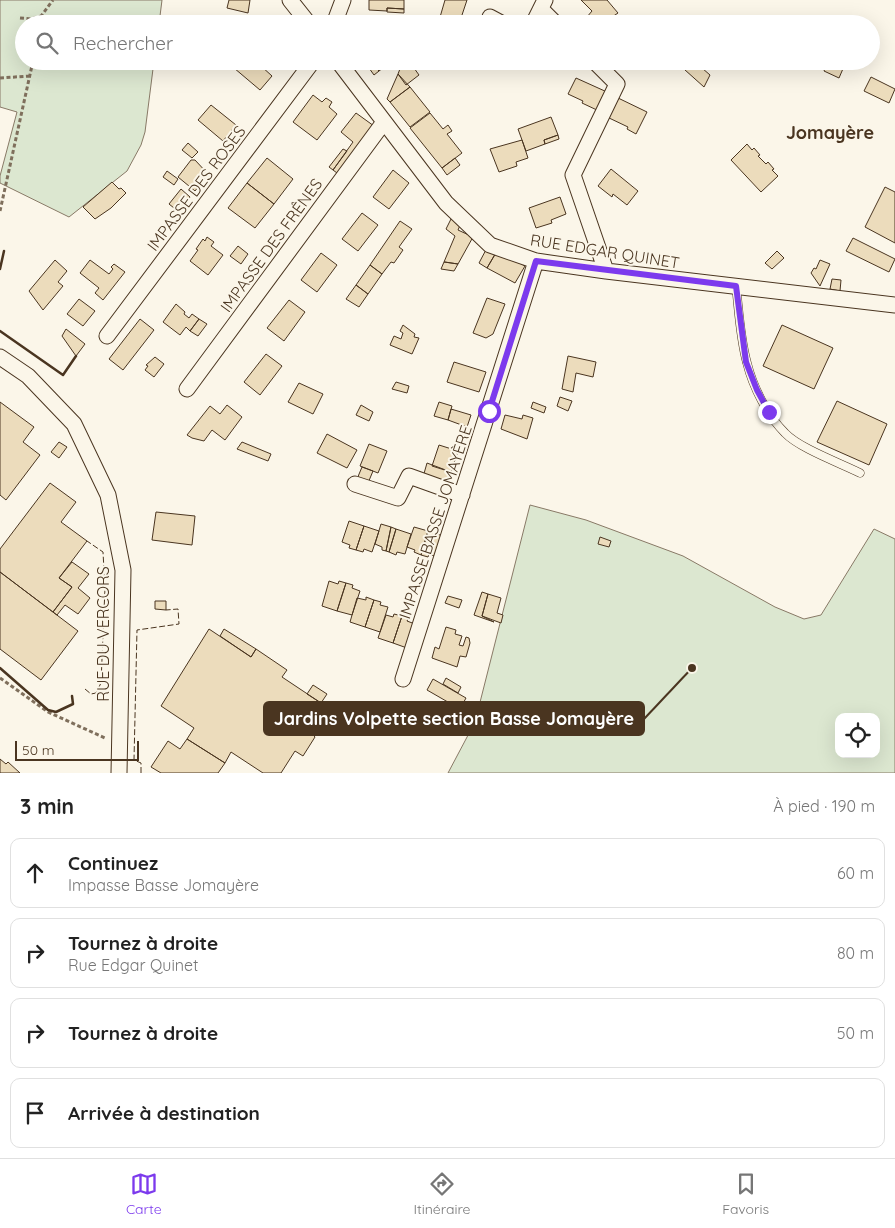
<!DOCTYPE html>
<html lang="fr">
<meta charset="utf-8">
<style>
body{margin:0;font-family:Quicksand,sans-serif;background:#f6f6f6;color:#222}
.controls{position:absolute;right:15px;bottom:15px;display:grid;overflow:hidden;border-radius:10px;box-shadow:0 5px 20px #0002}
.controls button{width:45px;height:45px;display:grid;place-items:center;padding:0;border:0;border-bottom:1px solid #e0e0e0;background:#fff;color:#222;font:25px sans-serif}
.scale{position:absolute;left:15px;bottom:12px;width:124px;box-sizing:border-box;padding-left:5px;border:2px solid #4a3520;border-top:0;font-size:14px;line-height:18px;white-space:nowrap;color:#4a3520;-webkit-text-stroke:4px #fbf6e9;paint-order:stroke}
.stop{position:absolute;width:15px;height:15px;margin:-11px;border:4px solid #7c3aed;border-radius:50%;background:#fff}
.stop.end{background:#7c3aed;border-color:#fff;box-shadow:0 1px 5px #0008}
.list{margin:0;padding:0;list-style:none}
h2{display:flex;justify-content:space-between;align-items:center;height:65px;margin:0;padding:0 20px;font-size:21px}
h2 small{font-size:16px;font-weight:400;color:#767676}
.list li{display:grid;grid-template-columns:32px 1fr auto;gap:15px;align-items:center;box-sizing:border-box;height:70px;margin:0 10px 10px;padding:0 10px;border:1px solid #e0e0e0;border-radius:10px}
.list b{display:block;font-size:19px;white-space:nowrap}
.list p{margin:0;font-size:16px;white-space:nowrap;color:#767676}
.list em{font-size:16px;font-style:normal;color:#767676}
.icon{flex:none;width:28px;height:28px;fill:none;stroke:currentColor;stroke-width:2;stroke-linecap:round;stroke-linejoin:round}
.map{position:relative;flex:none;width:895px;height:773px;overflow:hidden}
.search{position:absolute;background:#fff;box-shadow:0 5px 20px #0002;left:15px;right:15px;top:15px;height:55px;display:flex;align-items:center;gap:12px;box-sizing:border-box;padding:0 18px;border-radius:28px;color:#767676;font-size:19px}
.sheet{height:385px;background:#fff}
nav{display:flex;justify-content:space-around;align-items:center;box-sizing:border-box;height:70px;border-top:1px solid #e0e0e0;background:#fff;font-size:14px;color:#767676}
nav a{display:grid;justify-items:center;gap:2px}
nav .on{color:#7c3aed}
.map>svg:first-child{display:block}
.green{fill:#dce7d0;stroke:#887966;fill-rule:evenodd}
.building{fill:#ecdcbc;stroke:#4a3520}
.lines{fill:none;stroke-linecap:round;stroke-linejoin:round}
.lane-casing{stroke:#4a3520;stroke-width:9}
.street-casing{stroke:#4a3520;stroke-width:17}
.path{stroke:#7f6f5c;stroke-width:3;stroke-dasharray:4 2.5;stroke-linecap:butt}
.lane{stroke:#fbf6e9;stroke-width:8}
.street{stroke:#fbf6e9;stroke-width:15}
.fence{stroke:#4a3520;stroke-width:1;stroke-dasharray:6 2.5;stroke-linecap:butt}
.wall{stroke:#4a3520;stroke-width:2.5}
.route{stroke:#7c3aed;stroke-width:6}
.labels{text-anchor:middle;stroke-width:4;stroke-linejoin:round;paint-order:stroke}
.street-label{font-size:16px;fill:#4a3520;stroke:#fbf6e9}
.neighbourhood-label{font-size:18px;font-weight:bold;fill:#4a3520;stroke:#fbf6e9}
.leader{fill:none;stroke:#4a3520;stroke-width:2}
.callout-dot{fill:#4a3520;stroke:#fbf6e9;stroke-width:2}
.callout{fill:#4a3520;stroke:#4a3520;stroke-width:2}
.callout-label{font-size:18px;text-anchor:middle;font-weight:bold;fill:#fff}
</style>
<div class="map">
<svg width="895" height="773" viewBox="0 0 895 773">
<rect width="100%" height="100%" fill="#fbf6e9"/>
<path class="green" d="M0,0h162l-3,24h-135v37h130l-9,71 -4,13 -14,26 -58,46 -69,-34v-7l17,-64 -17,-5z
M530,505l56,15 97,36 92,51 29,12 17,-4 53,-86 21,10v234h-447l27,-51zM839,717h37v37h-37z"/>
<path class="building" d="M229,0h21l-2,13 -21,-5z
M369,0h35v9l-17,-1v3l-18,-1z
M445,0h22l-8,24h-21z
M581,0h26l11,13 -9,6 2,5h-30l11,-13z
M387,8l17,1v4l-17,-1z
M240,61h20l3,3 -2,2 11,10 -12,14 -26,-22z
M364,61h4l1,2 2,-1 8,9 -5,4z
M368,61h24l-13,10 -8,-9 -2,1z
M403,61h6l10,14 -13,10 -8,-11z
M675,61h19l16,14 -6,12z
M828,61h12l5,3 -6,14 -15,-7z
M398,74l12,13 -20,15 -3,-3z
M871,77l24,12 -6,14 -25,-12z
M576,78l31,14 -8,19 -17,-8 1,-2 -15,-7z
M410,87l20,25 -20,15 -20,-25z
M313,95l9,7 4,-4 6,4 -3,5 8,7 -20,26 -24,-18z
M616,97l31,15 -11,22 -9,-5 1,-2 -21,-10z
M211,105l25,20 -13,16 -25,-21z
M356,113l18,13 -37,47 -4,-3 20,-28 -12,-10z
M430,113l13,16 5,-4 4,6 -5,3 15,19 -20,15 -32,-40z
M551,117l7,18 -14,5 1,4 -19,7 -8,-22z
M558,135l1,4 -14,5 -1,-4z
M522,140l6,18 -12,4 1,4 -18,6 -9,-23z
M188,143l10,9 -6,6 -10,-8z
M747,144l5,6 2,-2 6,7 -2,1 8,8 2,-2 6,7 -2,1 6,6 -17,16 -30,-32z
M343,149l4,2 -14,19 -4,-3z
M267,158l26,21 -19,25 -27,-21z
M455,158l5,7 -13,10 -5,-7z
M191,160h4l13,14 -13,17 -17,-14z
M611,169l27,22 -11,14 -14,-11 -1,3 -14,-11z
M393,170l16,13 -20,26 -16,-12z
M167,171l11,8 -4,6 -11,-8z
M112,182l7,7 2,-1 5,5 -15,15 -16,11 -12,-12z
M247,183l27,21 -19,24 -27,-20z
M885,187l10,5v51l-30,-16z
M181,189l9,8 -11,15 -10,-8z
M560,197l6,17 -15,6 1,3 -16,5 -7,-20z
M362,213l16,12 -20,26 -16,-12z
M452,217l9,6 -3,7 15,7 -15,27 -14,-2 11,-26 -9,-7z
M400,221l12,8 -13,18 4,3 -9,13 -3,-1 -9,12 -12,-9z
M207,237l7,5 -3,4 12,9 -15,20 -18,-14 8,-11 -2,-1 7,-10 2,2z
M853,238l42,21 -6,13 -43,-21z
M238,246l10,8 -7,10 -11,-8z
M488,246l9,5 -10,17 -8,-5z
M497,251l28,15 -10,17 -28,-15z
M777,251l7,7 -12,11 -7,-6z
M321,253l16,12 -20,27 -16,-12z
M55,260l12,11 -9,11 5,4 -20,24 -14,-19z
M90,260l19,14 4,-5 -2,-2 3,-3 11,8 -22,28 -8,-7 4,-5 -19,-15z
M820,260l10,4 -10,22 -9,-13 3,-5 2,1z
M444,262h1l13,2 -4,7 -13,-2z
M370,265l12,9 -14,20 -12,-9z
M832,279l9,1 -1,11 -10,-2z
M356,285l12,9 -9,13 -13,-8z
M487,298l18,6 -12,30 -7,4 -13,-5z
M79,299l16,12 -12,15 -16,-12z
M289,300l16,12 -21,29 -17,-13z
M176,304l9,8 -1,2 5,4 3,-4 7,5 -9,12 -4,-4 -6,8 -17,-13z
M140,319l14,11 -31,40 -14,-11z
M199,319l8,5 -9,12 -8,-5z
M403,325l12,9 -1,3 5,1 -7,16 -22,-9 4,-9 7,3 2,-6 -3,-2z
M782,325l51,23 -19,41 -51,-23z
M66,329l19,15 -9,12 -14,-20z
M266,354l16,12 -22,29 -16,-13z
M568,356l28,6 -3,15 -17,-4 -3,19 -11,-3z
M155,357l9,7 -10,13 -9,-7 3,-4 -2,-1z
M454,362l32,10 -7,20 -32,-10z
M396,382l13,4 -2,7 -15,-4z
M299,383l24,11 -10,20 -25,-12z
M560,397l12,4 -4,10 -11,-5z
M837,401l50,23 -18,41 -52,-23z
M0,402l34,25 -11,15 17,13 -34,45 -6,-5z
M439,402l13,4 -4,14 -14,-4z
M533,402l13,5 -2,6 -13,-5z
M227,405l15,12 -17,23 -13,-10 -8,11 -12,-3 -5,-3 23,-29 10,8z
M361,405l12,7 -4,9 -13,-6z
M451,409l20,6 -4,12 -19,-7z
M505,415l17,4 1,-4 10,3 -6,21 -26,-10z
M327,434l30,16 -10,18 -30,-15z
M59,442l8,5 -8,11 -8,-6z
M242,442l29,12 -3,7 -31,-12z
M369,444l18,7 -9,22 -18,-7z
M439,445l19,6 -7,21 -19,-6z
M427,463l24,9 -3,13 -25,-8z
M362,467l11,4 -5,12 -11,-4z
M50,483l26,19 -15,20 26,19 -28,37 13,9 -19,25 -53,-40v-23z
M156,512l39,4 -3,29 -40,-5z
M349,521l15,5 -8,24 -7,-2 1,-3 -8,-3z
M381,524l10,3 -5,24 -4,-1v-3l-7,-3z
M364,526l15,5 -7,21 -8,-3 -1,3 -7,-2z
M391,527l5,2 -7,23 -3,-1z
M414,527l14,4 -7,24 -7,-3 1,-2 -8,-3z
M396,529l15,5 -6,20 -8,-2 -1,3 -7,-3z
M428,531l15,5 -6,21 -8,-3 -1,3 -7,-2z
M600,537l11,4 -2,6 -11,-3z
M72,562l17,12 -11,14 12,10 -12,16 -13,-9 -8,10 -4,-3 19,-25 -13,-9z
M0,572l78,59 -37,49 -41,-31z
M329,581l9,3 1,-3 7,2 -9,28 -15,-5z
M346,583l7,2 -1,3 8,3 -8,24 -15,-4z
M482,592l6,2 -6,22 12,6 -20,-7z
M488,594l13,4 -4,15 6,2 -2,8 -19,-7z
M448,596l14,4 -3,8 -14,-5z
M366,597l8,3 -9,27 -15,-5 7,-24 9,2z
M374,600l7,2 -1,3 8,2 -8,25 -15,-5z
M155,601h11v9l-11,-1z
M394,614l8,2 -9,27 -15,-5 8,-23 7,2z
M402,616l6,3 -1,2 8,3 -8,24 -14,-5z
M446,627l10,3 -1,4 7,2 -3,9 4,1 3,-9 3,1 1,5 -4,14 -6,-1 -3,11 -25,-9 3,-11 4,2z
M209,629l42,28 5,-8 31,21 -5,7 42,28 -15,25 6,7 -12,19 -8,-5 -14,22h-18l-32,-21 -6,11 -38,-24 7,-11 -33,-22z
M224,629l32,20 -5,8 -31,-21z
M446,678l15,9 -3,6 -15,-9z
M433,679l33,19 -6,11 -33,-19z
M313,685l14,9 -6,9 -14,-9z
M187,739l38,24 -7,10h-57l-10,-6 17,-26 12,8z
M0,759l6,5 2,-2 12,11h-20z"/>
<g class="lines">
<g class="lane-casing">
<path id="lane" d="M736,286c3,25 4,52 11,77 6,24 20,52 38,70 14,15 55,30 75,40"/>
</g>
<g class="street-casing">
<path id="street" d="M290,0l19,24
M541,9l15,15
M490,17l13,7
M334,24l9,-24
M533,24l12,-24
M338,61l108,142 44,42 46,16 70,10 289,34
M594,61l23,23 -44,91 33,96
M107,336l206,-275
M0,357l28,19 46,48 34,71 15,75 -4,203
M187,389l197,-267
M355,484l43,14 11,-22 53,19
M403,679l133,-418"/>
</g>
<path class="path" d="M20,18l11,1 10,-3
M40,24l2,-9 11,-15
M0,78l30,-2
M0,211l33,-150
M0,678l48,34 57,26"/>
<use href="#lane" class="lane"/>
<use href="#street" class="street"/>
<path class="fence" d="M85,689l6,5 5,-1 5,-10 4,-95 -2,-36 -16,-11
M141,773v-10l-7,-3 3,-130 42,-6 -1,-15 -12,1"/>
<path class="wall" d="M0,269l4,-18
M0,331l63,44 13,-19
M0,668l48,42 8,2 17,-8 -1,-8"/>
</g>
<g class="lines">
<path class="route" d="M489,411l47,-150 200,25 10,76 11,28 12,22"/>
</g>
<g class="labels">
<g class="street-label">
<text transform="translate(196 188) rotate(-53)" y="6">IMPASSE DES ROSES</text>
<text transform="translate(271 245) rotate(-54)" y="6">IMPASSE DES FRÊNES</text>
<text transform="translate(605 251) rotate(9)" y="6">RUE EDGAR QUINET</text>
<text transform="translate(435 522) rotate(-72)" y="6">IMPASSE BASSE JOMAYÈRE</text>
<text transform="translate(103 634) rotate(-90)" y="6">RUE DU VERCORS</text>
</g>
<g class="neighbourhood-label">
<text x="830" y="139">Jomayère</text>
</g>
</g>
<path class="leader" d="M692 668L644 719"/>
<circle class="callout-dot" cx="692" cy="668" r="5"/>
<rect class="callout" x="264" y="702" width="380" height="33" rx="5"/>
<g class="callout-label">
<text x="454" y="725">Jardins Volpette section Basse Jomayère</text>
</g>
</svg>
<div class="controls">
<button><svg class="icon" aria-label="locate" viewBox="0 0 24 24"><circle cx="12" cy="12" r="6"/><path d="M12 2v4M12 18v4M2 12h4M18 12h4"/></svg></button>
</div>
<div class="scale">50 m</div>
<div class="stop" style="left:489px;top:411px"></div>
<div class="stop end" style="left:769px;top:412px"></div>
<div class="search"><svg class="icon" aria-label="search" viewBox="0 0 24 24"><circle cx="10" cy="10" r="6"/><path d="M15 15l6 6"/></svg>Rechercher</div>
</div>
<section class="sheet">
<h2>3 min<small>À pied · 190 m</small></h2>
<ul class="list">
<li><svg class="icon" aria-label="ahead" viewBox="0 0 24 24"><path d="M12 20V5M6 11l6-6 6 6"/></svg><div><b>Continuez</b><p>Impasse Basse Jomayère</p></div><em>60 m</em></li>
<li><svg class="icon" aria-label="right" viewBox="0 0 24 24"><path d="M7 20v-9h11M14 6l5 5-5 5"/></svg><div><b>Tournez à droite</b><p>Rue Edgar Quinet</p></div><em>80 m</em></li>
<li><svg class="icon" aria-label="right" viewBox="0 0 24 24"><path d="M7 20v-9h11M14 6l5 5-5 5"/></svg><div><b>Tournez à droite</b></div><em>50 m</em></li>
<li><svg class="icon" aria-label="arrive" viewBox="0 0 24 24"><path d="M6 21V4h12l-3 4 3 4H6"/></svg><div><b>Arrivée à destination</b></div></li>
</ul>
</section>
<nav>
<a class="on"><svg class="icon" aria-label="map" viewBox="0 0 24 24"><path d="M3 6l6-2 6 2 6-2v14l-6 2-6-2-6 2zM9 4v14M15 6v14"/></svg>Carte</a>
<a><svg class="icon" aria-label="directions" viewBox="0 0 24 24"><path d="M12 3l9 9-9 9-9-9zM9 14v-3h6M13 9l2 2-2 2"/></svg>Itinéraire</a>
<a><svg class="icon" aria-label="saved" viewBox="0 0 24 24"><path d="M7 4h10v16l-5-4-5 4z"/></svg>Favoris</a>
</nav>
